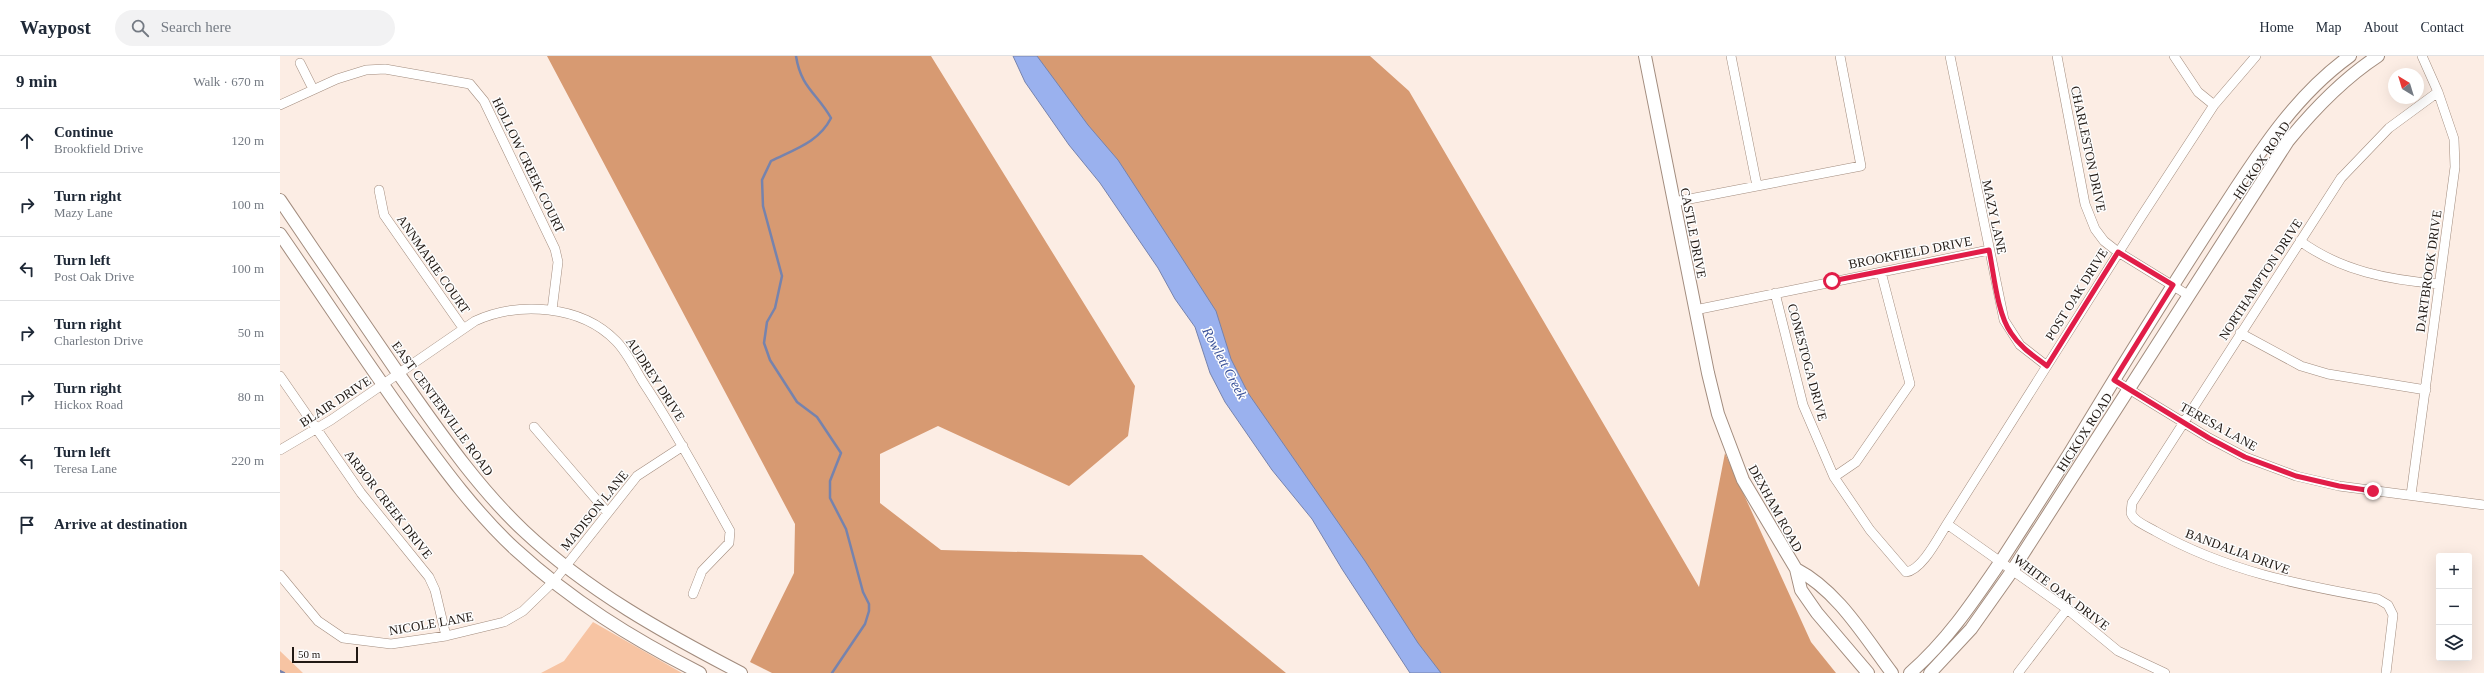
<!DOCTYPE html>
<meta charset="utf-8">
<style>
body{margin:0;font-family:"Times New Roman",serif;background:#f2f2f3;color:#1f2937}
.controls{position:absolute;right:12px;bottom:12px;display:grid;overflow:hidden;border-radius:4px;box-shadow:0 4px 16px #0002}
.controls button{width:36px;height:36px;display:grid;place-items:center;padding:0;border:0;border-bottom:1px solid #e0e1e3;background:#fff;color:#1f2937;font:20px sans-serif}
.compass{position:absolute;left:2108px;top:12px;width:36px;height:36px;border-radius:50%;background:#fff;box-shadow:0 4px 16px #0002;rotate:322deg}
.scale{position:absolute;left:12px;bottom:10px;width:66px;box-sizing:border-box;padding-left:4px;border:2px solid #211914;border-top:0;font-size:11px;line-height:14px;white-space:nowrap;color:#211914;-webkit-text-stroke:3px #fdfdfd;paint-order:stroke}
.stop{position:absolute;width:12px;height:12px;margin:-9px;border:3px solid #e11d48;border-radius:50%;background:#fff}
.stop.end{background:#e11d48;border-color:#fff;box-shadow:0 1px 4px #0008}
.list{margin:0;padding:0;list-style:none}
h2{display:flex;justify-content:space-between;align-items:center;height:52px;margin:0;padding:0 16px;font-size:17px}
h2 small{font-size:13px;font-weight:400;color:#747a83}
.list li{display:grid;grid-template-columns:26px 1fr auto;gap:12px;align-items:center;box-sizing:border-box;height:64px;padding:0 16px;border-top:1px solid #e0e1e3}
.list b{display:block;font-size:15px;white-space:nowrap}
.list p{margin:0;font-size:13px;white-space:nowrap;color:#747a83}
.list em{font-size:13px;font-style:normal;color:#747a83}
.icon{flex:none;width:22px;height:22px;fill:none;stroke:currentColor;stroke-width:2;stroke-linecap:round;stroke-linejoin:round}
.map{position:relative;flex:none;width:2204px;height:617px;overflow:hidden}
header{display:flex;align-items:center;gap:24px;box-sizing:border-box;height:56px;padding:0 20px;background:#fff;border-bottom:1px solid #e0e1e3}
header strong{font-size:19px}
nav{display:flex;gap:22px;margin-inline-start:auto;font-size:14px}
.search{width:280px;height:36px;background:#f2f2f3;display:flex;align-items:center;gap:10px;box-sizing:border-box;padding:0 14px;border-radius:22px;color:#747a83;font-size:15px}
main{display:flex}
aside{flex:1;background:#fff}
.map>svg:first-child{display:block}
.green{fill:#f7c4a3}
.forest{fill:#d79a72}
.water{fill:#9ab1ee;stroke:#7683ad}
.lines{fill:none;stroke-linecap:round;stroke-linejoin:round}
.stream{stroke:#7683ad;stroke-width:2.5}
.street-casing{stroke:#a28c7e;stroke-width:10}
.secondary-casing{stroke:#a28c7e;stroke-width:14}
.street{stroke:#fff;stroke-width:9}
.secondary{stroke:#fff;stroke-width:12}
.route{stroke:#e11d48;stroke-width:5}
.labels{text-anchor:middle;stroke-width:3;stroke-linejoin:round;paint-order:stroke}
.street-label{font-size:13px;fill:#211914;stroke:#fdfdfd}
.water-label{font-size:14px;font-style:italic;fill:#3a529a;stroke:#fdfdfd}
</style>
<header>
<strong>Waypost</strong>
<div class="search"><svg class="icon" aria-label="search" viewBox="0 0 24 24"><circle cx="10" cy="10" r="6"/><path d="M15 15l6 6"/></svg>Search here</div>
<nav><a>Home</a><a>Map</a><a>About</a><a>Contact</a></nav>
</header>
<main>
<aside>
<h2>9 min<small>Walk · 670 m</small></h2>
<ul class="list">
<li><svg class="icon" aria-label="ahead" viewBox="0 0 24 24"><path d="M12 20V5M6 11l6-6 6 6"/></svg><div><b>Continue</b><p>Brookfield Drive</p></div><em>120 m</em></li>
<li><svg class="icon" aria-label="right" viewBox="0 0 24 24"><path d="M7 20v-9h11M14 6l5 5-5 5"/></svg><div><b>Turn right</b><p>Mazy Lane</p></div><em>100 m</em></li>
<li><svg class="icon" aria-label="left" viewBox="0 0 24 24"><path d="M17 20v-9H6M10 6l-5 5 5 5"/></svg><div><b>Turn left</b><p>Post Oak Drive</p></div><em>100 m</em></li>
<li><svg class="icon" aria-label="right" viewBox="0 0 24 24"><path d="M7 20v-9h11M14 6l5 5-5 5"/></svg><div><b>Turn right</b><p>Charleston Drive</p></div><em>50 m</em></li>
<li><svg class="icon" aria-label="right" viewBox="0 0 24 24"><path d="M7 20v-9h11M14 6l5 5-5 5"/></svg><div><b>Turn right</b><p>Hickox Road</p></div><em>80 m</em></li>
<li><svg class="icon" aria-label="left" viewBox="0 0 24 24"><path d="M17 20v-9H6M10 6l-5 5 5 5"/></svg><div><b>Turn left</b><p>Teresa Lane</p></div><em>220 m</em></li>
<li><svg class="icon" aria-label="arrive" viewBox="0 0 24 24"><path d="M6 21V4h12l-3 4 3 4H6"/></svg><div><b>Arrive at destination</b></div></li>
</ul>
</aside>
<div class="map">
<svg width="2204" height="617" viewBox="0 0 2204 617">
<rect width="100%" height="100%" fill="#fcede4"/>
<path class="green" d="M313,566l89,51h-141l23,-12z
M0,595l23,22h-23z"/>
<path class="forest" d="M267,0h384l204,330 -7,50 -59,50 -131,-60 -58,28v49l61,47 201,5 144,118h-514l-22,-11 44,-89 1,-49z
M744,0h346l39,35 290,496 26,-134 86,189 25,31h-410l-144,-216z"/>
<path class="water" d="M733,0h24l51,69 30,35 62,95 36,56 15,48 17,34 117,168 53,82 23,30h-31l-68,-104 -30,-50 -40,-49 -47,-68 -15,-29 -15,-46 -20,-28 -17,-31 -58,-85 -31,-38 -44,-63z"/>
<g class="lines">
<path class="stream" d="M516,0c5,32 21,37 35,62 -12,24 -36,31 -60,43l-9,19 1,26 19,70 -7,32 -8,14 -3,21 6,17 27,42 20,15 24,36 -11,28v17l16,31 17,63 6,12v7l-4,13 -33,49
M0,615l4,2"/>
<g class="street-casing">
<path id="street" d="M1451,0l26,130
M1670,0l54,264 16,25 27,21
M1777,0l28,148 10,25 9,12 14,11 70,43
M1894,0l24,36 16,13
M20,7l13,26
M0,49l57,-26 29,-9 19,-1 85,15 14,17 71,148 3,13 -6,48
M99,134l5,25 79,113
M1394,146l187,-36 -21,-110
M2020,185c41,30 89,39 139,43
M1495,237l28,112 31,72 36,53 36,42c16,-2 32,-34 41,-48l194,-307 73,-112 42,-49
M1415,254l294,-60
M1960,277l61,33 27,8 98,16
M0,320l81,117 68,84 6,13 11,46
M1834,324l95,58 36,19 51,19 43,10 145,19
M254,371l73,85
M0,394l51,-30 144,-99c44,-20 106,-16 141,20 11,11 19,28 27,41 32,48 59,99 87,149l-1,12 -27,28 -9,23
M1554,421l22,-15 54,-78 -29,-112
M2131,439l44,-328 -1,-28 -16,-47 -16,-36
M1667,468l120,85 51,42 47,22
M0,519l38,46 25,17 48,6 55,-8 58,-14 19,-11 31,-30 83,-105 46,-30
M1738,617l49,-64
M2106,617l7,-58 -5,-10 -10,-6c-79,-14 -152,-28 -223,-68 -8,-5 -21,-9 -24,-18l1,-10 209,-325 48,-50 49,-36"/>
</g>
<g class="secondary-casing">
<path id="secondary" d="M1365,0l63,317 10,41 25,66 53,89 5,21 16,23 51,60
M0,144c39,58 79,116 118,173 39,55 77,112 126,158 64,60 140,102 217,142
M0,178c43,62 84,125 128,186 33,45 66,91 107,129 57,52 116,89 185,124
M1516,513c42,22 68,67 96,104
M1630,617c37,-32 63,-71 91,-112 24,-37 47,-73 70,-110 48,-80 97,-159 148,-237 38,-58 74,-117 131,-158
M1650,617l41,-44 41,-58 276,-430c27,-33 55,-62 90,-85"/>
</g>
<use href="#street" class="street"/>
<use href="#secondary" class="secondary"/>
</g>
<g class="lines">
<path class="route" d="M1552,225l157,-31c5,24 8,63 22,83 9,14 23,23 36,33l71,-114 55,33 -59,95 95,58 36,19 51,19 43,10 34,5"/>
</g>
<g class="labels">
<g class="street-label">
<text transform="translate(1809 93) rotate(78)" y="5">CHARLESTON DRIVE</text>
<text transform="translate(1981 104) rotate(-56)" y="5">HICKOX ROAD</text>
<text transform="translate(249 109) rotate(64)" y="5">HOLLOW CREEK COURT</text>
<text transform="translate(1715 161) rotate(78)" y="5">MAZY LANE</text>
<text transform="translate(1414 177) rotate(79)" y="5">CASTLE DRIVE</text>
<text transform="translate(1630 196) rotate(-11)" y="5">BROOKFIELD DRIVE</text>
<text transform="translate(154 208) rotate(55)" y="5">ANNMARIE COURT</text>
<text transform="translate(2148 215) rotate(-82)" y="5">DARTBROOK DRIVE</text>
<text transform="translate(1980 223) rotate(-57)" y="5">NORTHAMPTON DRIVE</text>
<text transform="translate(1796 238) rotate(-58)" y="5">POST OAK DRIVE</text>
<text transform="translate(1528 306) rotate(75)" y="5">CONESTOGA DRIVE</text>
<text transform="translate(376 323) rotate(57)" y="5">AUDREY DRIVE</text>
<text transform="translate(55 345) rotate(-33)" y="5">BLAIR DRIVE</text>
<text transform="translate(163 352) rotate(54)" y="5">EAST CENTERVILLE ROAD</text>
<text transform="translate(1939 370) rotate(29)" y="5">TERESA LANE</text>
<text transform="translate(1804 376) rotate(-57)" y="5">HICKOX ROAD</text>
<text transform="translate(109 448) rotate(52)" y="5">ARBOR CREEK DRIVE</text>
<text transform="translate(1496 452) rotate(61)" y="5">DEXHAM ROAD</text>
<text transform="translate(314 454) rotate(-51)" y="5">MADISON LANE</text>
<text transform="translate(1958 495) rotate(20)" y="5">BANDALIA DRIVE</text>
<text transform="translate(1782 536) rotate(37)" y="5">WHITE OAK DRIVE</text>
<text transform="translate(151 567) rotate(-10)" y="5">NICOLE LANE</text>
</g>
<g class="water-label">
<text transform="translate(945 307) rotate(62)" y="5">Rowlett Creek</text>
</g>
</g>
</svg>
<div class="controls">
<button>+</button>
<button>−</button>
<button><svg class="icon" aria-label="layers" viewBox="0 0 24 24"><path d="M12 4l9 5-9 5-9-5zM3 14l9 5 9-5"/></svg></button>
</div>
<svg class="compass" viewBox="-18 -18 36 36"><path d="M0-13l5 13h-10z" fill="#e53935"/><path d="M0 13l5-13h-10z" fill="#747a83"/></svg>
<div class="scale">50 m</div>
<div class="stop" style="left:1552px;top:225px"></div>
<div class="stop end" style="left:2093px;top:435px"></div>
</div>
</main>
